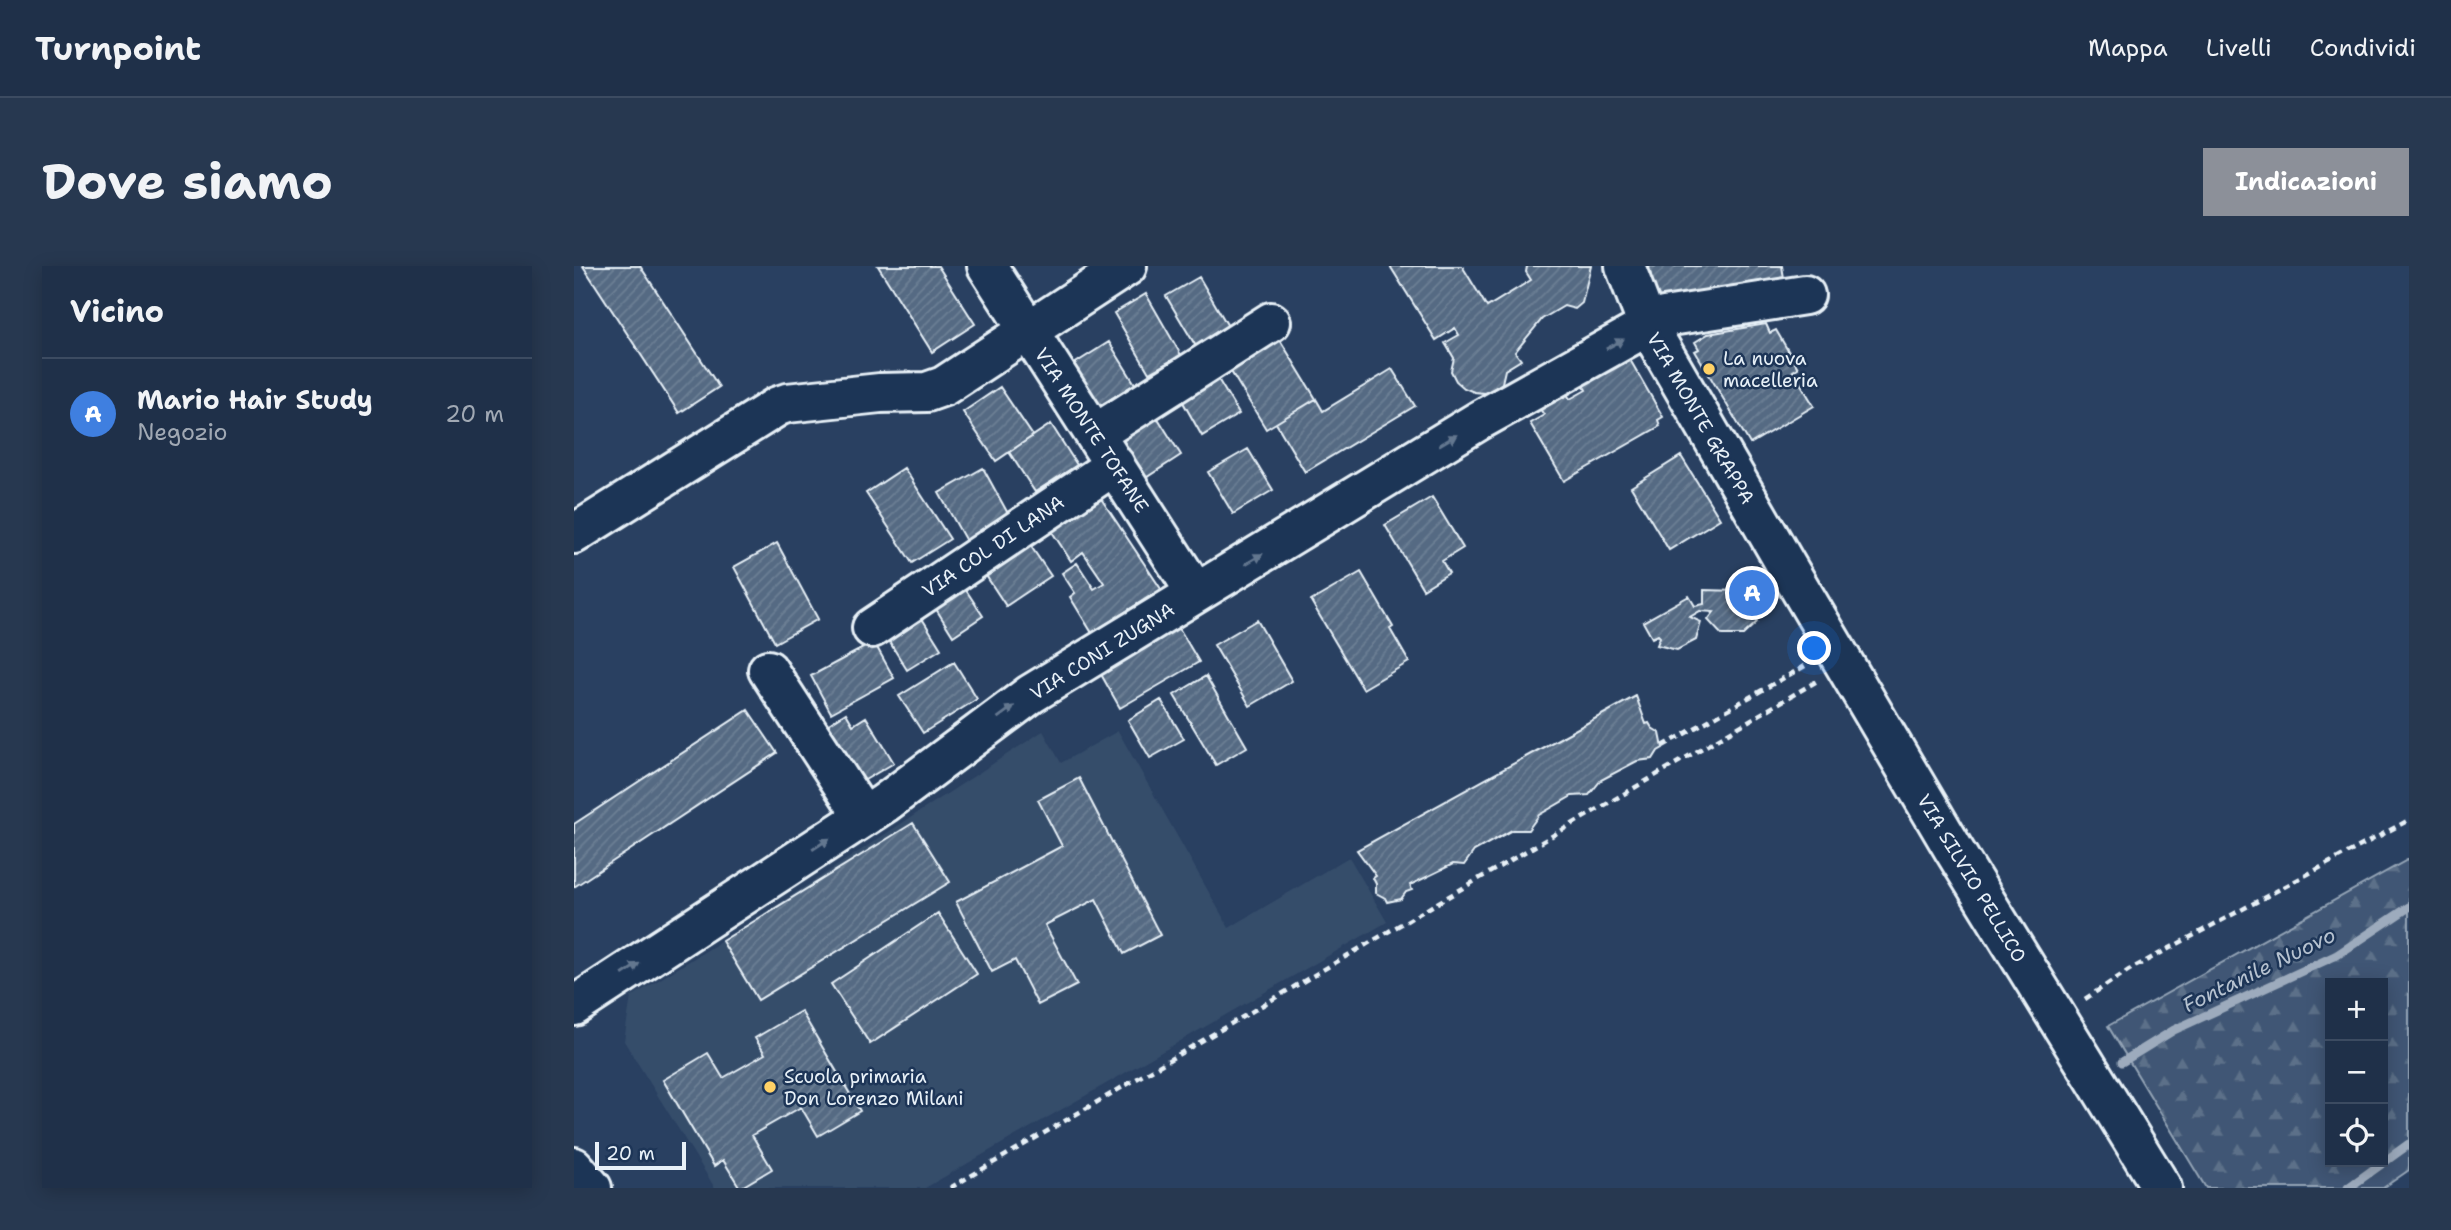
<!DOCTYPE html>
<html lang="it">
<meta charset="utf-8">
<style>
body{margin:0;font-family:"Shantell Sans",sans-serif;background:#273850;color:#f1f3f6}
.controls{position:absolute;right:21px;bottom:21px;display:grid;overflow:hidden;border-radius:0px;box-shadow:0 4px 18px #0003}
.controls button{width:63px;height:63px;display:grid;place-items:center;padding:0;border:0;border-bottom:2px solid #3c4b61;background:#1f3049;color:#f1f3f6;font:35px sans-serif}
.scale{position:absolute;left:21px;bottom:18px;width:91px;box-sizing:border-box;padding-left:7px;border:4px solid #e8f1f8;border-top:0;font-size:19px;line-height:24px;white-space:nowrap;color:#e8f1f8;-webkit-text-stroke:5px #1d3557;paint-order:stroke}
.you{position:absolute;left:1241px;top:383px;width:24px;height:24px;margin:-18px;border:5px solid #fff;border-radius:50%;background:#1a73e8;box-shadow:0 0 0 10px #1a73e833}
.badge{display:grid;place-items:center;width:46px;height:46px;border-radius:50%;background:#8c9099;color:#fff;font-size:23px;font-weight:700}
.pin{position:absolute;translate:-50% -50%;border:4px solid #fff;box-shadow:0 2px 7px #0006}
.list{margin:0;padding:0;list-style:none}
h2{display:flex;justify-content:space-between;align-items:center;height:91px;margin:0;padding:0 28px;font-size:30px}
h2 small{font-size:23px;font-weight:400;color:#a1a9b4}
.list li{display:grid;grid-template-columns:46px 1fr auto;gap:21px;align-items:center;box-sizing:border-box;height:112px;padding:0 28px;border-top:2px solid #3c4b61}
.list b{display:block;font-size:26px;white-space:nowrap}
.list p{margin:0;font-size:23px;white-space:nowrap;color:#a1a9b4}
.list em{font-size:23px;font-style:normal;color:#a1a9b4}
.icon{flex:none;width:38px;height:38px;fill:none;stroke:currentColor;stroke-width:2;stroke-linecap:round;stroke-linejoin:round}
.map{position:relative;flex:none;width:1835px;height:922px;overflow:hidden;border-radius:0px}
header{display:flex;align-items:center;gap:42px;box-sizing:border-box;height:98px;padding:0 35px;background:#1f3049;border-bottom:2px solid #3c4b61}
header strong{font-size:33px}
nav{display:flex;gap:38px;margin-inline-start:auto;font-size:24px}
.intro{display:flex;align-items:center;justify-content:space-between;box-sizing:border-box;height:168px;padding:0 42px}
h1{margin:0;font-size:49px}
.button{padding:18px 32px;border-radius:0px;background:#8c9099;color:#fff;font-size:24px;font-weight:700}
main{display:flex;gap:42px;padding:0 42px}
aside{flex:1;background:#1f3049;border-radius:0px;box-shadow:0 4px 18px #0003}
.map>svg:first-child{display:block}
.built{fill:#364d6b}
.forest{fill:url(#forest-firs);stroke:#94a4b6;stroke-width:2;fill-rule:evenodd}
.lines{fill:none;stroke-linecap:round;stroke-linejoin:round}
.stream{stroke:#9dabbd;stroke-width:9}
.building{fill:url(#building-hatch);stroke:#e8f1f8;stroke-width:2}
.minor-casing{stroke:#e8f1f8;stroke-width:44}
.path{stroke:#e8f1f8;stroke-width:4.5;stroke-dasharray:7 5;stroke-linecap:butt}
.minor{stroke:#1d3557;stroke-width:38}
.oneway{fill:#64778f}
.poi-dot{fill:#ffd166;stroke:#1d3557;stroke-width:2.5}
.labels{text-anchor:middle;stroke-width:5;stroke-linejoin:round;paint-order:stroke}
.poi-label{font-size:19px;fill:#e8f1f8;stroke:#1d3557;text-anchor:start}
.street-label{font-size:19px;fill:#e8f1f8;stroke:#1d3557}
.water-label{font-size:21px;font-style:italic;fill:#b6c2d0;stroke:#1d3557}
</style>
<header>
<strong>Turnpoint</strong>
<nav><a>Mappa</a><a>Livelli</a><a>Condividi</a></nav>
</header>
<div class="intro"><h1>Dove siamo</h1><a class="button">Indicazioni</a></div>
<main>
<aside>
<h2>Vicino<small></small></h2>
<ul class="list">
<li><span class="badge" style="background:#3f7fe0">A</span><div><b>Mario Hair Study</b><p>Negozio</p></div><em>20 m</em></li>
</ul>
</aside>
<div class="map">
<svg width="1835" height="922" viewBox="0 0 1835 922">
<defs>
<pattern id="forest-firs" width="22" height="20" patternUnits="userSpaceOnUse" patternTransform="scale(1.75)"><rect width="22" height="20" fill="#415774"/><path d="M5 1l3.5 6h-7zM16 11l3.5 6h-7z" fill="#5c7089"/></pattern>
<pattern id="building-hatch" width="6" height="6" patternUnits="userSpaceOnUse" patternTransform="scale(1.75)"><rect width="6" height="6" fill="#556a83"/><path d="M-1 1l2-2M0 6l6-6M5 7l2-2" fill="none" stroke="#6d8095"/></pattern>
</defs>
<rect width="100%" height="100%" fill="#294061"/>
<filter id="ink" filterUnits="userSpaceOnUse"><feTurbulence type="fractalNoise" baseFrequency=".0143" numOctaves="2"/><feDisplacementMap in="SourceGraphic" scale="14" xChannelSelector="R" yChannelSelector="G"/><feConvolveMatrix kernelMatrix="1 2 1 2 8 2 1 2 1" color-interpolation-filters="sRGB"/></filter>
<g filter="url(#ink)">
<path class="built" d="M469,465l18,32 57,-32 111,197 120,-71 38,65 -462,266h-210l-91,-147 7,-44 91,-56z"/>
<path class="forest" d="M1835,593v311l-26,18h-177l-98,-162zM1756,717h53v179h-53z"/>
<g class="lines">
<path class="stream" d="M1548,796l52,-32 163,-75 72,-48
M1774,922l61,-44"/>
</g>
<path class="building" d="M9,0h57l79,121 -40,26z
M304,0h60l37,58 -43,28z
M816,0h72l25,41 44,-27 -5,-8 1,-6h64l-9,37 -7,6 -11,-3 -22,13 -27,33 6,8 -16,10 -3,13 -8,6 -10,4 -10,-1 -10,-4 -8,-7 -5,-10 3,-13 -9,-15 14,-8 -4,-7 -19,12z
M1075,0h133l2,12 -128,24z
M625,11l30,51 -32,20 -31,-52z
M572,28l35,61 -32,18 -35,-60z
M1192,58l4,9 6,-3 22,38 -5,3 21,35 -64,38 -55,-93 4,-2 -4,-7 13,-8z
M703,69l39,64 -50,30 -39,-64z
M535,76l26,42 -36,22 -25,-42z
M1055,92l34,59 -5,3 2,6 -96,55 -34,-58 14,-8 -4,-6 27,-15 3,5 16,-9 -3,-5z
M818,103l23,37 -110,66 -29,-49 40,-24 7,12z
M641,108l24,40 -37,22 -23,-41z
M426,121l33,49 -37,25 -33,-49z
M580,146l27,43 -37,24 -28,-43z
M477,158l26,41 -42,27 -26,-40z
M674,183l25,41 -40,24 -25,-42z
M1107,190l39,63 -51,31 -38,-63z
M330,202l46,71 -38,24 -46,-70z
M409,202l28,51 -44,24 -28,-50z
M522,225l65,98 -69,44 -22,-36 5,-4 -13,-20 15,-10 17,26 10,-6 -21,-31 -12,9 -24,-37z
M858,231l31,51 -21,13 7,12 -26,16 -38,-64z
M454,276l23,34 -45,30 -23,-35z
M203,277l41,76 -43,24 -41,-76z
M787,306l32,55 -3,2 19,33 -46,27 -52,-88z
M386,315l23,35 -30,20 -22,-35z
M1165,318h21v21h-8v12l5,5 -14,13h-21l-14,-15 6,-8 -14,-1 -10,6 11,5 -5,18 -19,10 -20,-5 3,-8 -2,-2 -6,3 -9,-16 46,-26 6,10 9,-2v-14l35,1z
M344,346l23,37 -34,21 -23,-37z
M683,354l35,61 -42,25 -36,-61z
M602,357l23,39 -79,46 -22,-39z
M300,376l20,36 -63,35 -20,-37z
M380,396l23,37 -54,34 -24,-37z
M632,410l41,71 -31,18 -42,-70z
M1062,430l10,28 3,-1 3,5 8,5 3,15 -5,3 -5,8 -16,2 -36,19 -12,15 -17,1 -33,19 -11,15h-16l-38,21 -10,14 -11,-1 -43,21 2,5 -6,2 -5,7 -14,3 -2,-4 -9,-5v-9l-3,-6 3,-2 -19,-26z
M587,434l23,39 -34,19 -22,-38z
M174,444l29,43 -203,134v-63z
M272,447l7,12 13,-8 28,46 -36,21 -34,-57z
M505,512l81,157 -36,19 -28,-55 -51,26 32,60 -39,20 -23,-45 -23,12 -36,-70 106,-56 -24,-46z
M339,557l37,59 -192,118 -36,-59z
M364,647l39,61 -107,70 -39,-60z
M227,745l59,100 -42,25 -17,-29 -49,28 20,34 -32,19 -17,-28 -9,6 -51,-86 45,-27 15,25 42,-24 -10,-16z"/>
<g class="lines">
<g class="minor-casing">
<path id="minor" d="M413,0l209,327
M1051,0l23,60 138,239 168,285 208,338
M521,168l176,-112
M0,268l204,-128 9,-3 93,-10 47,-1 17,-6 183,-120
M298,362l243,-163
M194,404l95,146
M0,740l311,-203 146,-109 449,-274 184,-103 141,-22
M0,901l18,21"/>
</g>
<path class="path" d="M1089,480l142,-80
M1511,733l44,-29 280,-150
M376,922l867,-507"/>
<use href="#minor" class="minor"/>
</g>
<defs><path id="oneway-solid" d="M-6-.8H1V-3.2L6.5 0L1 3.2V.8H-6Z" transform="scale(1.75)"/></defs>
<g class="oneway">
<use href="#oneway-solid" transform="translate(1041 78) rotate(-29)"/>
<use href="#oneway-solid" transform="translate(874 174) rotate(-31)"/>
<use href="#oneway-solid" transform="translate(680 293) rotate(-31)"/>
<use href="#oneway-solid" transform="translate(432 446) rotate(-36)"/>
<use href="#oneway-solid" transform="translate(247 578) rotate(-33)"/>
<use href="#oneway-solid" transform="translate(57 703) rotate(-33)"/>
</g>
</g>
<g class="poi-dot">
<circle cx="1135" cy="103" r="7"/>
<circle cx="196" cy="821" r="7"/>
</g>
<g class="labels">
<g class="poi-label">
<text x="1149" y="99">La nuova<tspan x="1149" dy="22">macelleria</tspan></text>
<text x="210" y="817">Scuola primaria<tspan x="210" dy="22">Don Lorenzo Milani</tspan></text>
</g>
<g class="street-label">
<text transform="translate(1127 152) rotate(60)" y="7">VIA MONTE GRAPPA</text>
<text transform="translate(518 164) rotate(57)" y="7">VIA MONTE TOFANE</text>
<text transform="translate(419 280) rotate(-34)" y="7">VIA COL DI LANA</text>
<text transform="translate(528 385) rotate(-32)" y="7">VIA CONI ZUGNA</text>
<text transform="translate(1398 612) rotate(59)" y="7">VIA SILVIO PELLICO</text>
</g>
<g class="water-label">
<text transform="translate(1685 704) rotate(-26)" y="7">Fontanile Nuovo</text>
</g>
</g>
</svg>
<div class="controls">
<button>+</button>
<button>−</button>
<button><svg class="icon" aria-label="locate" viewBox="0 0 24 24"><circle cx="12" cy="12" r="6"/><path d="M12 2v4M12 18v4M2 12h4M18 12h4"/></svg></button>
</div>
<div class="scale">20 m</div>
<div class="you"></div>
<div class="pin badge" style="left:1178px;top:327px;background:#3f7fe0">A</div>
</div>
</main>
